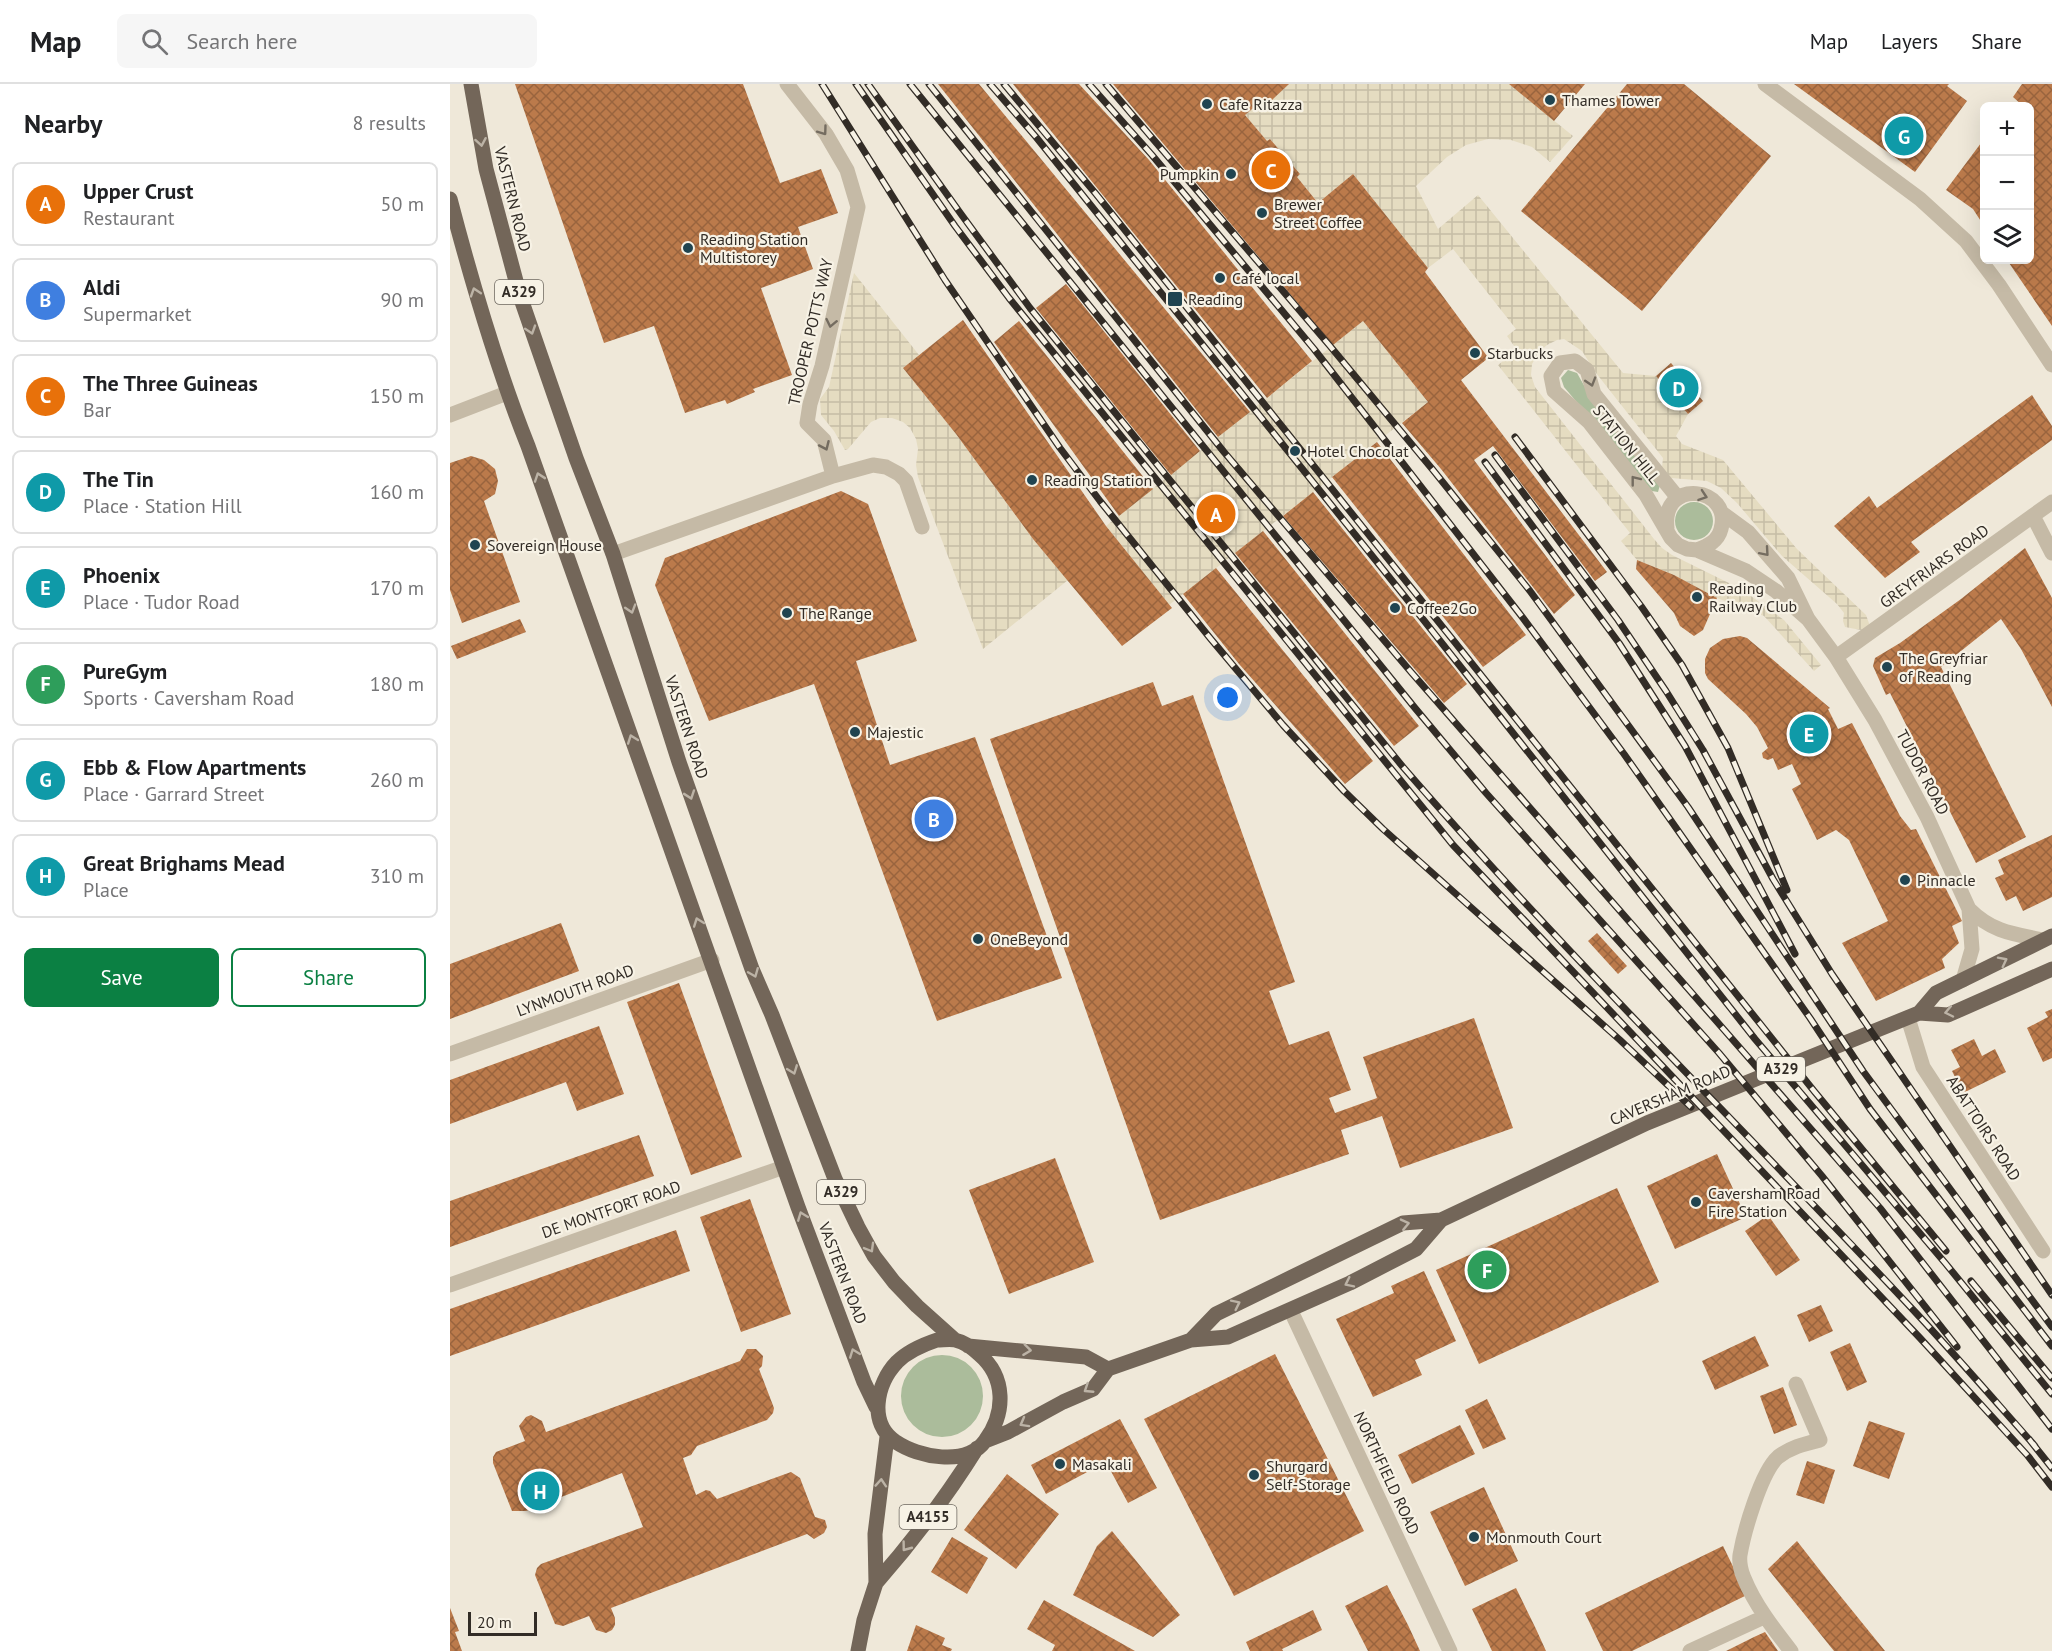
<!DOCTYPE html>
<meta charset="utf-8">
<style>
body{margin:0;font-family:"PT Sans",sans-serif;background:#f6f6f6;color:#202124}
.controls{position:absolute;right:18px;top:18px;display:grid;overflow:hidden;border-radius:9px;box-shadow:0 6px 24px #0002}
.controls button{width:54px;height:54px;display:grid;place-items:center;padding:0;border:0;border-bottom:2px solid #e0e0e0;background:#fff;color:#202124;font:30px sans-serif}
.scale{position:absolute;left:18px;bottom:15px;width:69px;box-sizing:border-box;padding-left:6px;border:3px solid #322c26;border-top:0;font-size:16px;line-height:21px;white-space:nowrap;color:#322c26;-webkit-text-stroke:4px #f7f2e5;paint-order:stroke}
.you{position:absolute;left:778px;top:614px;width:21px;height:21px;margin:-15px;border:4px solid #fff;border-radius:50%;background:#1a73e8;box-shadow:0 0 0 9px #1a73e833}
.badge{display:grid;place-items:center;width:39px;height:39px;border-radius:50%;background:#0b8043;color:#fff;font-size:20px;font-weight:700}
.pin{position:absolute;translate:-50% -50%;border:3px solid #fff;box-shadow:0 2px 6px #0006}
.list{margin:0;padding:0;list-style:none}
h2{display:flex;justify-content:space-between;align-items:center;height:78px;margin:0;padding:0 24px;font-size:26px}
h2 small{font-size:20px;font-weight:400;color:#757577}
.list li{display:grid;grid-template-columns:39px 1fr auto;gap:18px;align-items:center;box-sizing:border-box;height:84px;margin:0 12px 12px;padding:0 12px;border:2px solid #e0e0e0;border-radius:9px}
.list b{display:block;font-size:22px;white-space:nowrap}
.list p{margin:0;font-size:20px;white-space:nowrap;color:#757577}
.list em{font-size:20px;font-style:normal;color:#757577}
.actions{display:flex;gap:12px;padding:18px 24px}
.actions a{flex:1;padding:14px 0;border:2px solid #0b8043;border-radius:9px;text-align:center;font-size:21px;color:#0b8043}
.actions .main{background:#0b8043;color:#fff}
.icon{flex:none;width:33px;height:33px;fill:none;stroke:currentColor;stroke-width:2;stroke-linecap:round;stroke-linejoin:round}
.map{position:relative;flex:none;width:1602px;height:1567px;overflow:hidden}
header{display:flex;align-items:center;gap:36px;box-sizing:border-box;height:84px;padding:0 30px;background:#fff;border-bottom:2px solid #e0e0e0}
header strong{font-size:28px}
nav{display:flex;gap:33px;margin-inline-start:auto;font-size:21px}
.search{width:420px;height:54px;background:#f6f6f6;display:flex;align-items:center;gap:15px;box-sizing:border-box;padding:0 21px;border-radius:9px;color:#757577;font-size:22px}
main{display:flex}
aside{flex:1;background:#fff}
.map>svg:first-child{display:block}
.green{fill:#abbc9b}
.plaza{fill:url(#plaza-grid)}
.building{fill:url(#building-cross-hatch)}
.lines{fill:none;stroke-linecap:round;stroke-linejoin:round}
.street{stroke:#c5baa6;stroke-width:15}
.primary{stroke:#736659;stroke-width:15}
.rail-casing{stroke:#322c26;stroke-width:7}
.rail{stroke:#f7f2e5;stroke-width:4.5;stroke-dasharray:14;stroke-linecap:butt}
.oneway{stroke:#746c60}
.oneway2{stroke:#bcb3a6}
.poi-dot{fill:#204450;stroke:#f7f2e5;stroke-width:2}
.labels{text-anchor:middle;stroke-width:4.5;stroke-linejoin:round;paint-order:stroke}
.shield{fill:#f7f2e5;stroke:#6d675f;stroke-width:1.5}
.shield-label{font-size:15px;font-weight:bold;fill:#322c26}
.poi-label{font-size:16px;fill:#322c26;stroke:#f7f2e5;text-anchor:start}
.street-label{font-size:16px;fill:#322c26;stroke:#f7f2e5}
</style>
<header>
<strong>Map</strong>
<div class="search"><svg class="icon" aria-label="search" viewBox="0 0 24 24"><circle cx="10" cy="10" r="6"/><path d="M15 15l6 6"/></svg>Search here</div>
<nav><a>Map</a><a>Layers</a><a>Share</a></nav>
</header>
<main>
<aside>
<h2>Nearby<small>8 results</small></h2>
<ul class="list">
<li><span class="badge" style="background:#e8710a">A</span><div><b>Upper Crust</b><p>Restaurant</p></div><em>50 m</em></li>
<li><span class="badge" style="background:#3f7fe0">B</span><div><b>Aldi</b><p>Supermarket</p></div><em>90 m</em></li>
<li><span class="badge" style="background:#e8710a">C</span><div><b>The Three Guineas</b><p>Bar</p></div><em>150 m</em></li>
<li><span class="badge" style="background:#0f9aa8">D</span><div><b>The Tin</b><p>Place · Station Hill</p></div><em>160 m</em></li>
<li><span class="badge" style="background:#0f9aa8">E</span><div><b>Phoenix</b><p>Place · Tudor Road</p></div><em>170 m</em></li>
<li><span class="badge" style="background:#2e9e5b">F</span><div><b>PureGym</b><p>Sports · Caversham Road</p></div><em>180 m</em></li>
<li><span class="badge" style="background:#0f9aa8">G</span><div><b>Ebb &amp; Flow Apartments</b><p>Place · Garrard Street</p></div><em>260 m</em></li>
<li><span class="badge" style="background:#0f9aa8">H</span><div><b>Great Brighams Mead</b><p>Place</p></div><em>310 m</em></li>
</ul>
<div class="actions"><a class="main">Save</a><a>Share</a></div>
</aside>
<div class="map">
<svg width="1602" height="1567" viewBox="0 0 1602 1567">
<defs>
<pattern id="plaza-grid" width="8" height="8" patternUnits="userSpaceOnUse" patternTransform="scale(1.5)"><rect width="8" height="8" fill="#e5dcc1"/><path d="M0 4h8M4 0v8" fill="none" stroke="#c5bda6"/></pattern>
<pattern id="building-cross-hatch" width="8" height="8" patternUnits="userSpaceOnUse" patternTransform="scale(1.5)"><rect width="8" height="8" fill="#bb7a4b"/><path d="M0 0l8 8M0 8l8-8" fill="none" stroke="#99643e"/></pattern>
</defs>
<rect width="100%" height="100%" fill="#efe8d9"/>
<path class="green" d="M1118,286l9,3 13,23 70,89 -2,7 -6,-1 -88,-104 -3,-9z
M1225 437a19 19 0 1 1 38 0a19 19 0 1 1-38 0Z
M451 1312a41 41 0 1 1 82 0a41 41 0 1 1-82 0Z"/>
<path class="plaza" d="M839,0h220l64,52 -23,26 -18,-15 -21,-7 -23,-1 -22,6 -19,12 -31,29 22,43 40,-34 145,178 33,3 32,38 -12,22 6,8 41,16 74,89 69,66 4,11 -9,4 -16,-3 -2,-6 1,-8 -7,-9 -55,-48 -45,-53 -16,-15 -14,-7 -36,-3 -9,-11 1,-9 -67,-85 -14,-22 -18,-12 -7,1 -10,5 -9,8 -6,11 -1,11 4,12 119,152 8,9 10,7 69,34 43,31 37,45 -7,6 -50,-55 -47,-18 -43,-23 -37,-15 -16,-19 9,-8 -132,-168 19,-15 -10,-14 9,-7 -63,-80 -25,19 -75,-94 -35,29 -21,-26 3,-3 -30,-35 -3,2 -22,-26 13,-11 14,-4z
M404,189l65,82 -16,13 53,66 77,105 35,41 -85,69 -65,-172 -2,-12 2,-16 -2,-10 -6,-11 -7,-6 -11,-4h-12l-9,4 -23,27 -3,1 -11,-19 -13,-16 -1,-16 9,-12z
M913,237l65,81 -259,203 -63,-79z"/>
<path class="building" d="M65,0h228l37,99 41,-14 17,44 -40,14 15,42 -52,19 31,87 -39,14 2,3 -28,12 -2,-4 -40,13 -31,-87 -50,17z
M488,0h41l271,328 -32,25z
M563,0h66l70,76 163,201 -45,37z
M663,0h176l-17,16 -14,4 -13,11 22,26 3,-2 30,35 -3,3 21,26 35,-29 75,94 -3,4 62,84v3l-26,21 146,192 -12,9 -102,-135 -19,14 101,135 -21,19 -113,-145 -39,-46 26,-21 -65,-81 -30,24z
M1059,0h76l-31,37z
M1177,0h57l87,72 -129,155 -121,-100z
M1344,0h155l-2,2 20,15 -52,71z
M1572,0h30v242l-45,-66h23v-154h-7l-10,-9z
M1534,55v87l-11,-17 -27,-19z
M616,200l134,167 -29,24 -135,-167z
M513,236l143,206 66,82 -50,38 -89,-107 -77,-105 -53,-66z
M569,237l134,168 -34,27 -125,-174z
M1221,279l32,38 -15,13 -32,-38z
M1582,311l20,31v14l-141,102 9,10 -35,26 -51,-52 35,-30 8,12z
M927,358l149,193 -43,32 -151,-190z
M21,372l13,4 11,9 3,12 -3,13 -11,7 36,101 -58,21 -12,-33v-127z
M391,407l27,13 49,137 -61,20 34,104 85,-28 87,241 -125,43 -123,-337 -105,37 -54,-136 10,-27z
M863,408l154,192 -23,19 -161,-187z
M813,447l156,195 -25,20 -159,-193z
M1575,464l27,50v109l-31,-58 -20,-30 -60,48 85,170 -50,26 -86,-170 -4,2 -13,-29 2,-8 25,-15 61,-44z
M1187,476l37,15 43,23 -14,32 -9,6 -14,-10 -6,-13 -38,-44z
M766,484l157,193 -28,23 -106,-120 -56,-70z
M70,535l6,13 -69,27 -6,-13z
M1290,552l7,2 83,70 -2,1 10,20 14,-6 48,93 11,14 5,-1 46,92 -10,5 7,17 -17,16 3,9 -69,33 -34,-58 46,-22 -39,-81 -13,-10 -19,10 -25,-51 9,-5 -9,-20 -14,6 -5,-12 -5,2 -5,-2 -1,-5 6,-5 -11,-21 -11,-13 -38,-35 -3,-6v-14l5,-11 13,-9z
M703,598l9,24 31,-11 102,287 -26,9 20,54 40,-14 22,59 -22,8 6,15 42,-15 -14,-41 111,-39 39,110 -113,40 -18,-52 -41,14 8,24 -189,66 -170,-481z
M1602,751v62l-29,14 -7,-15 -10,5 -11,-23 9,-4 -6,-14z
M111,839l18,48 -129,48v-55z
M1147,849l30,33 -9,8 -30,-33z
M229,899l63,174 -51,18 -64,-173z
M1602,925v49l-9,4 -16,-34 21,-11 -3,-5z
M149,942l25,68 -47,17 -11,-29 -116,42v-44z
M1524,955l8,17 13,-7 11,23 -43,21 -11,-22 8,-4 -9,-17z
M189,1051l15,41 -204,71v-46z
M1267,1070l29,63 -71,32 -28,-63z
M605,1074l39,104 -85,32 -40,-104z
M1167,1104l42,94 -180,82 -43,-94z
M300,1115l41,115 -50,18 -41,-115z
M1318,1131l32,45 -24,16 -31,-45z
M226,1146l14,41 -240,85v-47z
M974,1187l32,70 -41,19 7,15 -49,22 -37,-78 58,-26 -3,-7z
M1371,1221l12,26 -24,11 -12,-27z
M1305,1252l14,30 -54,24 -13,-29z
M1400,1259l17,39 -20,9 -17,-39z
M297,1265h9l7,7 -1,10 -3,3 15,39 -1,5 -6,7 -70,26 -6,9 -8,3 13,37 10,-5 4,1 7,8 74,-27 9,6 15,39 10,3 2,7 -3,6 -10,6 -7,-5 -196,74 4,10v7l-3,5 -6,3 -10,-3 -7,-14 -26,10 -8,-2 -20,-49 2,-7 4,-4 102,-37 -21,-54 -96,38h-14l-19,-48v-6l3,-5 29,-11 -6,-15 7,-9 5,-2 11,6 4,11 194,-71z
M825,1270l89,177 -130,65 -90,-177z
M1333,1303l14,38 -23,9 -14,-38z
M1037,1315l19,40 -23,10 -18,-39z
M670,1335l37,69 -29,15 -22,-41 -60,32 -15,-29z
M1419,1337l36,12 -16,46 -36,-13z
M1010,1341l15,29 -63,30 -14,-29z
M1357,1377l28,9 -11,34 -28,-9z
M557,1390l52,40 -43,55 -52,-39z
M1034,1403l34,74 -53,25 -35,-74z
M662,1447l68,84 -27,22 -80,-42 24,-49z
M502,1453l36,21 -21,36 -36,-22z
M1347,1457l32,41 56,69h-51l-66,-82z
M1273,1462l24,49 -115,56h-29l-18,-38z
M937,1501l21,40 12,26h-52l-23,-45z
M1066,1504l20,41 10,22h-54l-20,-42z
M594,1516l27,15 64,36h-83l3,-6 -28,-16z
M0,1524l9,23 -4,1 7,19h-12z
M863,1526l9,20 -40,19 1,2h-33l-4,-9z
M466,1541l29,13 -3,7 10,4 -1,2h-44z
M1315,1548l13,19h-52l28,-14z"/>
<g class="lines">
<path class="street" d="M337,0l39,50 21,36 11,37 -36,159 -12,38 -3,19 17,17 9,36
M1315,0l155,115 46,42 33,44 53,80
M0,331l57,-22
M1228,414l-84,-104 -7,-24 -12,-9 -15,2 -9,13 3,15 35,31 57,73 25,43 7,7 9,4 10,1 49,21 30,20 32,28
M1272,429l26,19 40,46 20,41 28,38 39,63 52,97 42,92 3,40 -9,31
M1583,432l19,37
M1217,444c-6,-51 66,-41 54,1 -3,12 -13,17 -24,21
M163,470l220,-78 40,-11 13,2 13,7 7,7 16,46
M1386,573l216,-155
M1519,825c23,23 44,25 74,31
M1458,934l15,49 120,184
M0,970l262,-94
M0,1201l334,-118
M841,1227l159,340
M1240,1567l74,-34
M1341,1567c-18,-23 -36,-46 -47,-73 -3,-6 -5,-16 -4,-23 4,-23 21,-83 38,-98 13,-10 26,-13 42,-17l-24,-56"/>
<path class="primary" d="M21,0l15,85 34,127 56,162 37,96 66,208 73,207 20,46 63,164 23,48 16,29 20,26 23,24 38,34
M0,115c22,84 46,167 78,247l270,761 66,175 12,25
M1469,929l17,-20 116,-57
M487,1256c6,0 13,-1 18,0 10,2 17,8 24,14 27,23 27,59 6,87 -19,26 -67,16 -89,1 -28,-18 -20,-58 1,-80 11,-11 25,-17 40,-22z
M741,1256l25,-26 187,-91 38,-3 206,-97 272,-110 29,2 104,-46
M518,1262l118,11 22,12
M535,1357l23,-9 55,-30 30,-13 15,-20 83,-29 37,-3 122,-54 66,-34 25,-29
M426,1499c37,-42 71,-87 101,-135
M408,1567l6,-31 12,-37 -1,-49 12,-97"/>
<g class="rail-casing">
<path id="rail" d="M372,0l123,196 115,168 40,53 110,137 73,87 61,66 39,38 237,211 71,67
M406,0l99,142 54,72 444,547 467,493 108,118 24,31
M418,0l93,130 69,94 373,459c164,189 343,364 514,547 40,43 79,88 118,132
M460,0l505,624 71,85 233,260 103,123 135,171
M479,0l295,368 187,220 469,536 172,221
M540,0l46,53 386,481 333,421 191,225 106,130
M554,0l92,110 718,897 132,160
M639,0l63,71 162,194 209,269 101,136 186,264 60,91 182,237
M656,0l224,262 103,124 97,121 158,216 175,264 189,256
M1065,353l126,169 41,59 46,83 59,142
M1045,371l123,165 48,71 37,59 70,129 59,95 220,321
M1035,378l134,181 66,103 110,208
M1521,1197l81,97
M1579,1355l23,29"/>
</g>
<use href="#rail" class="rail"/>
</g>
<defs><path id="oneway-chevron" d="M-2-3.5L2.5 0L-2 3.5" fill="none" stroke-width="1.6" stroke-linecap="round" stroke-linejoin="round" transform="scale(1.5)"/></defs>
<g class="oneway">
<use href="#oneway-chevron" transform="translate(373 47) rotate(54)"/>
<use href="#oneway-chevron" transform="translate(381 239) rotate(102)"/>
<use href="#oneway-chevron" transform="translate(1141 298) rotate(73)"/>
<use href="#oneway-chevron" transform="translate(375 362) rotate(66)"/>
<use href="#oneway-chevron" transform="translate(1185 396) rotate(-128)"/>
<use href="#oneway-chevron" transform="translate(1253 412) rotate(19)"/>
<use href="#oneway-chevron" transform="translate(1315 468) rotate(49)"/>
</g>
<g class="oneway2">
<use href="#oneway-chevron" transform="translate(31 58) rotate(80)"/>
<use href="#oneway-chevron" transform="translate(25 208) rotate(-108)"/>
<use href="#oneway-chevron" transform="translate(81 246) rotate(72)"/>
<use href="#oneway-chevron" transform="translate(89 393) rotate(-109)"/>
<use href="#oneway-chevron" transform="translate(181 525) rotate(73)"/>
<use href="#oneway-chevron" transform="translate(182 655) rotate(-110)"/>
<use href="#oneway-chevron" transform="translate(240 711) rotate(71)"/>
<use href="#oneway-chevron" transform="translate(248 838) rotate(-110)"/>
<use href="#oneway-chevron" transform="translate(1553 877) rotate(-27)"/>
<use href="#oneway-chevron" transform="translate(304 889) rotate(68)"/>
<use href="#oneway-chevron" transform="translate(1499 928) rotate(168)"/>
<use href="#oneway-chevron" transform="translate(343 986) rotate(69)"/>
<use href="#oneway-chevron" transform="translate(352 1132) rotate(-111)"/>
<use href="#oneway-chevron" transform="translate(955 1140) rotate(-13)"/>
<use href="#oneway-chevron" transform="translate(420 1164) rotate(60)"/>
<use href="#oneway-chevron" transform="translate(899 1199) rotate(154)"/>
<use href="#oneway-chevron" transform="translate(786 1220) rotate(-26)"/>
<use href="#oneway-chevron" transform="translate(577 1266) rotate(7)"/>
<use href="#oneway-chevron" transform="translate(404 1269) rotate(-111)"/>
<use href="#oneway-chevron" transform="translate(638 1305) rotate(147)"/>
<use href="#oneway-chevron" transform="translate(574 1339) rotate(151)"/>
<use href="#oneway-chevron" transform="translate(431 1399) rotate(-86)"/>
<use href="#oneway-chevron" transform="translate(456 1463) rotate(127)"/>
</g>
<g class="poi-dot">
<circle cx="1100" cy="16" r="6"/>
<circle cx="757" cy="20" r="6"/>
<circle cx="781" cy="90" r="6"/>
<circle cx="812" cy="129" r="6"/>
<circle cx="238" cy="164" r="6"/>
<circle cx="770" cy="194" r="6"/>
<rect x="717" y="207" width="16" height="16" rx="3"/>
<circle cx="1025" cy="269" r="6"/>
<circle cx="845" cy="367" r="6"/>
<circle cx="582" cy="396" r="6"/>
<circle cx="25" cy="461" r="6"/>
<circle cx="1247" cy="513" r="6"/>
<circle cx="945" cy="524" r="6"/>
<circle cx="337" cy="529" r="6"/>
<circle cx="1437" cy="583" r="6"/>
<circle cx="405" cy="648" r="6"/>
<circle cx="1455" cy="796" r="6"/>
<circle cx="528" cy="855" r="6"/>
<circle cx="1246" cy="1118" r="6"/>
<circle cx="610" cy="1380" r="6"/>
<circle cx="804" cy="1391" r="6"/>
<circle cx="1024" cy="1453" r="6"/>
</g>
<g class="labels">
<g class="shield">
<rect x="45" y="196" width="48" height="24" rx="4.5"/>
<rect x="1307" y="973" width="48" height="24" rx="4.5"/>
<rect x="367" y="1096" width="48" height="24" rx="4.5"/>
<rect x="449.5" y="1421" width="57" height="24" rx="4.5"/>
</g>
<g class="shield-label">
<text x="69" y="213">A329</text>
<text x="1331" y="990">A329</text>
<text x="391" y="1113">A329</text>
<text x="478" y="1438">A4155</text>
</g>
<g class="poi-label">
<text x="1112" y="22">Thames Tower</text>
<text x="769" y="26">Cafe Ritazza</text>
<text x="769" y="96" text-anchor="end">Pumpkin</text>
<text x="824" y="126">Brewer<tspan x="824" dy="18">Street Coffee</tspan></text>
<text x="250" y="161">Reading Station<tspan x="250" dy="18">Multistorey</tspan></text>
<text x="782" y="200">Café local</text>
<text x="738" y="221">Reading</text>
<text x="1037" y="275">Starbucks</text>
<text x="857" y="373">Hotel Chocolat</text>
<text x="594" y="402">Reading Station</text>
<text x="37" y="467">Sovereign House</text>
<text x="1259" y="510">Reading<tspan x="1259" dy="18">Railway Club</tspan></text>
<text x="957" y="530">Coffee2Go</text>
<text x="349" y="535">The Range</text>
<text x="1449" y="580">The Greyfriar<tspan x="1449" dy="18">of Reading</tspan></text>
<text x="417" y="654">Majestic</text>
<text x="1467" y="802">Pinnacle</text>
<text x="540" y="861">OneBeyond</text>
<text x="1258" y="1115">Caversham Road<tspan x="1258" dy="18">Fire Station</tspan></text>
<text x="622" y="1386">Masakali</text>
<text x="816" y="1388">Shurgard<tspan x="816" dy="18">Self-Storage</tspan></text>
<text x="1036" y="1459">Monmouth Court</text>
</g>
<g class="street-label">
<text transform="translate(63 115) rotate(76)" y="6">VASTERN ROAD</text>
<text transform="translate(360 248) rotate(-77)" y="6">TROOPER POTTS WAY</text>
<text transform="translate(1177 360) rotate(51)" y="6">STATION HILL</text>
<text transform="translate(1484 482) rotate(-36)" y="6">GREYFRIARS ROAD</text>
<text transform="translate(237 643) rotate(72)" y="6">VASTERN ROAD</text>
<text transform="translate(1473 688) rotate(62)" y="6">TUDOR ROAD</text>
<text transform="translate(125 906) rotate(-20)" y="6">LYNMOUTH ROAD</text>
<text transform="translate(1220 1011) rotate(-23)" y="6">CAVERSHAM ROAD</text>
<text transform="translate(1534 1044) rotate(57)" y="6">ABATTOIRS ROAD</text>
<text transform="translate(161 1125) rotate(-19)" y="6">DE MONTFORT ROAD</text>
<text transform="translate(393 1189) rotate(69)" y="6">VASTERN ROAD</text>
<text transform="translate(937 1389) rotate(65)" y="6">NORTHFIELD ROAD</text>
</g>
</g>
</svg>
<div class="controls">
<button>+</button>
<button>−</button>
<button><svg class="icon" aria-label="layers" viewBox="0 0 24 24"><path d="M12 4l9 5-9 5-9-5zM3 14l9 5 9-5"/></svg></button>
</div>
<div class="scale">20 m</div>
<div class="you"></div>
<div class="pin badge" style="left:766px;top:430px;background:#e8710a">A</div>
<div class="pin badge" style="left:484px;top:735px;background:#3f7fe0">B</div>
<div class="pin badge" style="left:821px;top:86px;background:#e8710a">C</div>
<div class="pin badge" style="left:1229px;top:304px;background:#0f9aa8">D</div>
<div class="pin badge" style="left:1359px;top:650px;background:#0f9aa8">E</div>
<div class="pin badge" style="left:1037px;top:1186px;background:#2e9e5b">F</div>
<div class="pin badge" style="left:1454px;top:52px;background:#0f9aa8">G</div>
<div class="pin badge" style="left:90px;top:1407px;background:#0f9aa8">H</div>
</div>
</main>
